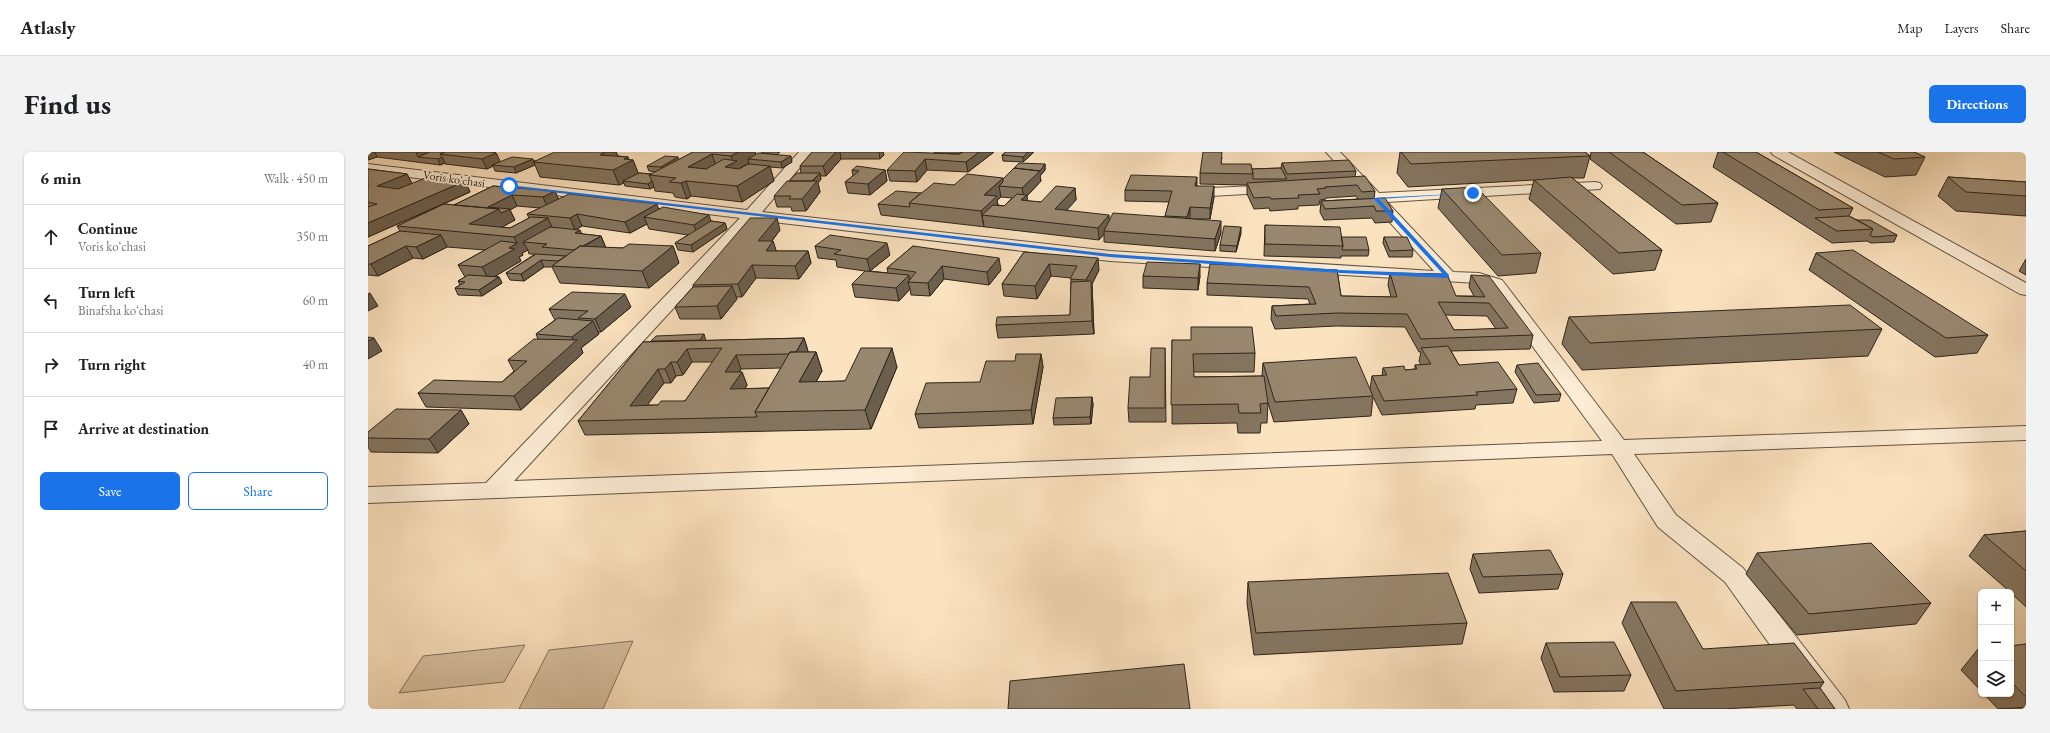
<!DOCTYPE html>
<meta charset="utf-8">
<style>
body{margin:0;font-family:"EB Garamond",serif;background:#f2f2f2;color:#202124}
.controls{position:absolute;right:12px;bottom:12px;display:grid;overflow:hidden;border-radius:6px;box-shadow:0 1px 3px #0004}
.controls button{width:36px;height:36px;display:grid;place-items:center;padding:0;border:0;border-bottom:1px solid #e0e0e0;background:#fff;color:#202124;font:20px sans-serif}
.stop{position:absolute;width:12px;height:12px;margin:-9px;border:3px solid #1a73e8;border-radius:50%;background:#fff}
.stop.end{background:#1a73e8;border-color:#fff;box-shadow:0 1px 4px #0008}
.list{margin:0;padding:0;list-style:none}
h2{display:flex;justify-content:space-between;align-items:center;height:52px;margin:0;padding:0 16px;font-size:17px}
h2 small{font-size:13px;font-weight:400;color:#757577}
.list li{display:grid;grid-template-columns:26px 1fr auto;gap:12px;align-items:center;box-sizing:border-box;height:64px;padding:0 16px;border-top:1px solid #e0e0e0}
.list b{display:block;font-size:15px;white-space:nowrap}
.list p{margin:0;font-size:13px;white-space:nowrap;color:#757577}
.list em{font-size:13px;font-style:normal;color:#757577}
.actions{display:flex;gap:8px;padding:12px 16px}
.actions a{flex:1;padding:9px 0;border:1px solid #1a73e8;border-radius:6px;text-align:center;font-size:14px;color:#1a73e8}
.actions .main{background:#1a73e8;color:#fff}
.icon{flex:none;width:22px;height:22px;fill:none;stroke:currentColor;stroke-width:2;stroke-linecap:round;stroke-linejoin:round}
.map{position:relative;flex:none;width:1658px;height:557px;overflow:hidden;border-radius:6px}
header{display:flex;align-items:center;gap:24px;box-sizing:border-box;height:56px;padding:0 20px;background:#fff;border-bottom:1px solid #e0e0e0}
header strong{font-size:19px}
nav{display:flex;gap:22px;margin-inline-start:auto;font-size:14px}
.intro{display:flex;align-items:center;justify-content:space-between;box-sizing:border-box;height:96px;padding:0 24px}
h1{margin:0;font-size:28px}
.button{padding:10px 18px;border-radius:6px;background:#1a73e8;color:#fff;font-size:14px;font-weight:700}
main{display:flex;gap:24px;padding:0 24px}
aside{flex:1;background:#fff;border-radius:6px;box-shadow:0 1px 3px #0004}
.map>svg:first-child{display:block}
.green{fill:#d9c3a4;stroke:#84745f}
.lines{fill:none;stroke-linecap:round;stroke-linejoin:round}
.street-casing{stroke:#625444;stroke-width:2}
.street{fill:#fdedd6;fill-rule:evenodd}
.wall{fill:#847560;stroke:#2e251a;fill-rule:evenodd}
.shaded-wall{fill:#6b5f4e;stroke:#2e251a}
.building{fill:#998870;stroke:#2e251a;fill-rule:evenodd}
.route{fill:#1a73e8}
.labels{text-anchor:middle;stroke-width:3.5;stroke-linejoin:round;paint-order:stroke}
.far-street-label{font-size:12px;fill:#2e251a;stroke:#fdedd6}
</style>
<header>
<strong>Atlasly</strong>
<nav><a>Map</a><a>Layers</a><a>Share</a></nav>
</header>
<div class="intro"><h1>Find us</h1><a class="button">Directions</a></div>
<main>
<aside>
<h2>6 min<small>Walk · 450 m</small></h2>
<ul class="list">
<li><svg class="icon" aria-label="ahead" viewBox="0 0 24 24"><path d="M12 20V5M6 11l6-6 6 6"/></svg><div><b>Continue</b><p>Voris koʻchasi</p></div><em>350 m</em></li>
<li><svg class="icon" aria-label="left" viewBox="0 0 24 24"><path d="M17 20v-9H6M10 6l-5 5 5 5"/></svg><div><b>Turn left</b><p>Binafsha koʻchasi</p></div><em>60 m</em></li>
<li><svg class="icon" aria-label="right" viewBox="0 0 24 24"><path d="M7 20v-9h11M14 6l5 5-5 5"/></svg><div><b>Turn right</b></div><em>40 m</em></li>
<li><svg class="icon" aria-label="arrive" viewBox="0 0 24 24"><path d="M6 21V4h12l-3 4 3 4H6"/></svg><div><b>Arrive at destination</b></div></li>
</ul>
<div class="actions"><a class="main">Save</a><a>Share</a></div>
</aside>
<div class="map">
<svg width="1658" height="557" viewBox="0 0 1658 557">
<rect width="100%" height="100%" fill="#fce3c0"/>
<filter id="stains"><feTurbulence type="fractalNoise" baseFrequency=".005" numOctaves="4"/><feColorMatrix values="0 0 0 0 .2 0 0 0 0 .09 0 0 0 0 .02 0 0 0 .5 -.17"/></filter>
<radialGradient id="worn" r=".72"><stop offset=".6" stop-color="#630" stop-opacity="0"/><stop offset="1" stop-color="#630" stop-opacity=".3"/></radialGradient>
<path class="green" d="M265,489l-30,68h-84l30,-59z
M157,493l-21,37 -105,11 24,-37z"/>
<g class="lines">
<g class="street-casing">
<path id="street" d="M431,0h14l-51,60 348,39 324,20 -108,-119h14l39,41 216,-11 5,1 2,3 -2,3 -213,13 66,70 26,1 23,7 122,160 402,-14v14l-392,14 42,61 67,53 102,132 4,9h-33l-91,-127 -67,-55 -46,-73 -1244,49v-16l118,-4 254,-265 -372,-46v-8l379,46zM387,68l355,41 367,22 13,5 112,153 -1088,40z
M1403,0h17l238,131v12l-6,-1 -247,-139z
M908,33l5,1 2,3 -2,3 -70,4 -5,-1 -2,-3 2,-3 5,-1z"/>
</g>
<use href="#street" class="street"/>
</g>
<path class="wall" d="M0,0h124l4,1 4,9 34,-1 82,-9 2,4 10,1 1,3h4l5,13 14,1 4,-2 -7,-1 -2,-5 32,-6 14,-8h62l1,3 6,-1 -1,-2h19l-3,3 -10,-1 25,8 -10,6 -12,-1 4,14 -32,21 -51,-6 -4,3 -12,-2 -2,-4 -18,-2 -1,-4 -4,2 -25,-3 -1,-3 -5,2 -79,-8 -5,-12 -19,8 -21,-2 -2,-5 -6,3 -42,-5v-1l-5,2 -63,-8 -9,3zM381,11l1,1 -10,4z
M444,0h71l1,3 -4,4h-39l-15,17h-6l1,3 -3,4 2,9 -14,19h-14l-1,-4h-14l-3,-11 15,-15 12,-8 -1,-7z
M626,0l-26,20 -41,-2 -10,12 -27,-1 -3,-11 47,-17z
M638,0h27v1l-10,9 -20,-1 -1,-6z
M1032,0h185l5,4 -6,22h-12l90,72 -7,20 -42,4 -84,-75 5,-19 -126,7 -11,-14z
M1223,0h52l75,51 -7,19 -35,2 -86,-65z
M1350,0h38l97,56 -4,8 8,4 40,15 -3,7 -23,1 -4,-2 -35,2 -119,-76z
M1466,0h80l11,5 -9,18 -31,2z
M854,5l-1,7 31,5 29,-1 1,-5 74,8 -1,6 20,14 -1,8 19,12 -1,11 -17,1 -3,-5 -48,2 -4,-8 1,-11 37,-2 -2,-3 -30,2v1l-6,1 -1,5 -21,1v3l-28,2 -1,-3 -15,1 -7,-15v-9l-47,-1v-11z
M677,12v6l-5,6 1,5 -14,15v5l14,1 34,-14 1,12 -10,10 43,11 56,-4 4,-15 -44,-1v-11l72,-4 17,11 -4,22h-20l31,14 -6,18 -111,-9v-8l-5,6 -218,-25 -3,-11 76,-19 49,-6zM633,45l11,1 -8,8 -6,-1 -1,-5z
M0,17l39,5 5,10 53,-3 5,11 -26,12 10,1 39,-19 62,5 3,8 101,10 52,12 14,2 2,6 -34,23 -15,-2 -3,-7 13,-8 -39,-6 -2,-5 -17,9 -48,-7 -7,4 7,4 19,2 5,12h17l50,-2 6,17 -30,25 -89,-5 -8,-16h-8l-20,14 -14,-1 -4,-7 29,-19h-6l-1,-4 -6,3 1,2 -4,2 2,4 -27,15 5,1 3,6 -20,13 -24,-1 -3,-7 5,-3 -2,-4 7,-4 -7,-12 27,-15 -38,-3 -24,12 -10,-1 -35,18 -10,-1v-29l32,-15 -3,-5 41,-20 -70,31zM149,54l23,2 -13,6 2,4 -19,10 -8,-1 13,-7 -5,-10z
M484,18h33l2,11 -17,14 -22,-2 -3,-11 8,-6z
M1580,25l78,5v34l-70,-5 -18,-15z
M1074,37l99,64 -5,20 -38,3 -60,-68z
M897,73l76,12 28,13 -1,6h-27v2l-77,-2z
M412,78l-8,11h1l3,10h32l3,12 -12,16 -43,-1 -14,19h-6l1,2 -16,20h-41l-5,-12 18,-20v-2z
M873,81l-5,19 -16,-1v-6z
M1016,85l29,13 -1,7h-23l-6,-14z
M447,94l75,9 -20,16 18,2 -1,-5 26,-22 88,24 -12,15 -45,-6 -14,17 -19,-1 -1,-6 -11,12 -44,-4 -3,-13 13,-13 -28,-4 -1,-7 -18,-2z
M656,100l75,18 -7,14 2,50 -96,4 -2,-13 74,-10 1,-37 -20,-2 -14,23 -33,-3 -2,-12z
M1448,101l172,82 -11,18 -42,4 -126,-87z
M1658,107v16l-7,-4z
M969,118l4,26 50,1 -3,-12 2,-12 66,23h18l-5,-9 2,-12 62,60 -3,14 -79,2 8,14 58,24 -4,14 -37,2 -1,4 -93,6 -9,-18 -2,19 -97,6 -6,-19 -1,20h-6l-1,10h-22l-1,-10 -65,1v-84l83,13 -1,19h-61l1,5 68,-1 1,-13 107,26 2,-13h10l1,-8 22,2 10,-1v-4h6l-2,-4 2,-9h-2l-14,-25 -69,-1 -61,3 -4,-10 1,-13 38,-2 -2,-5 -101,-4v-12zM1077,163l42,1 9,13 -42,1z
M775,124h57l-2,14 -55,-2z
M263,155l-30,25h-3l1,2 -18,14 2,5 -62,57 -95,-3 -8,-14 84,-11 12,-11 -6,-11 30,-21 -2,-5 19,-14 -6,-11z
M1201,165l313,12 -14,27 -286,14 -20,-26z
M436,186l4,13 -1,1h9l6,19 -6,11 29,-1 52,-14 -26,62 -286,6 -7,-14 65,-79zM324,210h21l-28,39 -27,4h-11l17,-22h7l5,-7 7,-1zM413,216l-12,20 -24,1 2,-4 -5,-13h-3l2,-3z
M797,196l1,74h-37l-1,-14 22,-31z
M673,202l2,13 -10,57 -114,4 -4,-14 65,-32 35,-21z
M1149,213l44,29 -2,7 -25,2 -19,-31z
M724,245l1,8 -2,19 -37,1 -1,-7z
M93,258l8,14 -31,29 -67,-1 -3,-5v-15z
M1658,379v76l-15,-14v-1h-1l-41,-36 15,-21z
M1389,401l174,50 -15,21 -119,11 -51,-61z
M1105,402l90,20 -5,15 -79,4 -9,-24z
M880,430l219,41 -5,21 -208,11 -7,-52z
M1263,450l72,47 121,33 -4,6 15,21h-38l-3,-4 -72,4h-58l-42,-86z
M1178,491l85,32 -7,16 -70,1 -13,-34z
M1658,492v65h-28l-14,-15h27v-48z
M1610,497h3v42l-20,-21z"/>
<path class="shaded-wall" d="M0,0h7l2,5 -9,3z
M48,0h31l-29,5z
M237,0h11l4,10 -20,-7z
M370,0h17l2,6 -9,1 1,4 -9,5 2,7 -17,-8 8,-4 -2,-7z
M468,0h4l1,7 -15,17 -3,-10z
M511,0h4l1,3 -4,4z
M611,0h15l-26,20 -2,-10z
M660,0h5v1l-10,9v-5z
M128,1l5,10 -9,2 1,1 -6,3 -5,-10z
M344,2l5,15 -22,13 -7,-15z
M423,4l1,6 -10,6 -1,-6z
M74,5l3,6 -5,2 -2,-6z
M260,5l1,5 4,-2 6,15 -16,6 1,2 -5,2 -6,-15 11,-11z
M310,5l2,6 -17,9 -2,-5z
M165,7l2,6 -19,8 -2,-6z
M557,7l2,11 -10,12 -2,-11z
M677,12v6l-5,6 1,5 -14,15 1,10 -7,-6 3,-2 -2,-10z
M402,14l4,15 -32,21 -5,-16z
M517,18l2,11 -17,14 -2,-11z
M452,21l1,6 -3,4 2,9 -14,19 -4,-12 8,-15z
M39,22l6,11 -30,12 -6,-11z
M829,25v11l-2,-2z
M635,26l1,8h-5l2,11 -4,3 2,12 -17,3 2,12 -3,-16 3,-16z
M97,29l5,11 -102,45v-14z
M284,29l2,6 -4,2 -2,-5z
M318,29l5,15 -4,3 -6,-16z
M846,34v11l-4,22v-11z
M707,36l1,12 -19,21 -2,-12z
M187,39l5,11 -12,7 -5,-12z
M144,43l5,11 -7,4 5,10 -27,15 -19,-11 19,-17z
M289,52l4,12 -17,1 3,7 -17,9 -5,-11z
M822,55v11l-3,11v-12z
M209,62l5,12 -7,4 -5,-12z
M341,63l4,12 -15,10 -4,-12z
M741,63l1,12 -6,4v3l-5,6 -1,-12z
M180,66l7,16 -32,8 5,8 -6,3 1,2 -4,2 2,4 -32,19 -7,-13 27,-19 8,-5 -3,-6z
M409,66l3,12 -18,23 -4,-12z
M853,69v12l-6,18v-12z
M357,71l2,6 -34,23 -2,-7z
M873,75v6l-5,19 1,-6z
M212,78l6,12 -11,-9z
M73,83l6,12 -24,12 -7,-12z
M233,84l5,12 -30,3z
M405,89l4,12 -11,-2z
M519,91l3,12 -20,16 -3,-12z
M38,94l7,12 -35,18 -7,-12z
M305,94l6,17 -30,25 -7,-17z
M440,99l3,12 -12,16 -4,-13z
M631,106l2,12 -12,15 -2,-13z
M730,106l1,12 -7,14 2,50 -2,-13 -5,-28 -1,-13z
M173,108l3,7 -20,14 -3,-7z
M681,112l2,12 -14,23 -2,-13z
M832,112v12l-2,14v-12z
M384,113l4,13 -14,19 -4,-13z
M574,114l2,13 -14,17 -2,-13z
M541,123l1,7h-2l2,7 -11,12 -3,-13z
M131,125l3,6 -20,13 -3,-6z
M364,134l5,13 -16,20 -4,-13z
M2,141l8,13 -10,5v-17z
M257,142l6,13 -30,25 -6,-13z
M225,169l6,13 -18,14 2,5 -62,57 -7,-14 60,-54 -2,-5z
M336,182l2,7 -11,6z
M6,186l8,13 -14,8v-18z
M436,186l4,13 -9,16 -4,-13z
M524,196l5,19 -26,62 -6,-19z
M319,197l5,13 -9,13 -6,-13z
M448,200l6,19 -17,30 -6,-19z
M673,202l2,13 -10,57 -2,-14z
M368,203l5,14 -11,17 -5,-14z
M303,210l5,14 -5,7 -6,-14z
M290,217l6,14 -27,36 -7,-13z
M374,220l5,13 -11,18 -6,-14z
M724,245l1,8 -2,19 -1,-7z
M93,258l8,14 -31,29 -9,-14z"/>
<path class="building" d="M62,0h15l-5,2 2,3 -4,2 -20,-2z
M77,0h46l5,1 -14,6 -42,-5z
M187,0h50l-5,3 28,2 -4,2 9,1 -20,10 -80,-8z
M325,0h45l-7,4 -19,-2 -24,13 18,2 18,-10 13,2 -12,6 14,2 9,-5 22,2 -33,20 -51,-5 -5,2 -12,-1 7,-4 -27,-3z
M444,0h24l-13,14h-23z
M536,0l55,2 4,-2h16l-13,10 -41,-3 -10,12 -28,-1z
M567,0h28l-4,2 -25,-1z
M638,0h22l-5,5 -21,-2z
M835,0h19l-1,12h30l2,10 -53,-1z
M1033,0h184l5,4 -179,8z
M1241,0h34l75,51 -36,2z
M1355,0h33l97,56 -34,2z
M1510,0h36l11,5 -31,2z
M390,1l33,3 -10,6 -33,-3z
M297,4l13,1 -17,10 -14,-1z
M144,5l21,2 -19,8 -22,-2z
M981,8l7,11 -69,3 -5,-11z
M651,11l26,1 -5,7 -26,-3 -1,1z
M489,14l28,4 -17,14 -23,-2 14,-11 -7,-1z
M646,16l26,3 -18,17 -23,-2 4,-4v-3z
M913,16l6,11h-34v-5l-1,-5z
M0,17l39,5 -30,12 21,3 30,-12 37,4 -97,42v-16l9,-3 -9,-2v-17l1,-1h-1z
M271,21l13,1 -3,1 3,6 -4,3 -25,-3z
M429,21h23l-8,8h-23z
M599,22l36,4 -19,17 13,1 -16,15 -72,-8 25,-20 20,2z
M763,23l66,2 -2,9h19l-4,22 -20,-1 -3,10 -22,-1 7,-25 -47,-1z
M997,24l10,15 -13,1 -5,-7 -32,2 1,1 -9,1 3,5 -22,1 1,3 -28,1 -1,-2 -16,1 -7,-15z
M1203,25l91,73 -43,3 -85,-73z
M1580,25l78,5v14l-60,-4z
M419,29h30l-15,18h-13l2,-3h-17z
M125,34l62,5 -12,6 -31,-2 -24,12 22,2 -9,4 -2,-4 -45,-4z
M688,34l19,2 -20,21 54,6 -11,13 -116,-13 11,-10 11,1 13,-12 10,1 -6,5 20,2z
M1108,35l65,66 -39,2 -60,-66z
M528,39l25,2 -12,10 1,4 -32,-3z
M201,42l88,10 -32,18 -48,-8 -7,4 -43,-4z
M1017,46l8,13h-17l-2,-5 -49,3 -4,-8z
M76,52l55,5 -30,15 41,4 21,-11 17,1 -34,19 -117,-11z
M295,55l46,8 -15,10 -50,-8z
M745,61l108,8 -6,18 -111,-8z
M1481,64l24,13 -36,2 -22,-13z
M382,66h27l-19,23h15l-7,10h42l-13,15 -43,-1 -14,19 -45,1z
M1489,68h13l27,15 -23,2 -4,-2 3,-6z
M343,69l14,2 -34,22 -16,-2z
M897,73l75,2 3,19 -78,-2z
M856,74l17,1 -4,19 -17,-1z
M182,75l30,3 -5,3 26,3 -18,10h-3l-6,4 -32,-3 5,-3 -24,-2z
M32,79l41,4 -25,12 -10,-1 -35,18h-3v-18z
M462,83l57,8 -20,16 -33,-5 7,-4 -26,-4z
M973,85h25l3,13h-27l1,-4z
M1016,85h23l6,13 -23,1z
M133,89l16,2 -8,5 6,1 -33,18 -24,-2z
M261,92l44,2 -31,25 -90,-5 28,-20 43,2z
M545,94l86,12 -12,14 -45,-6 -14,17 -20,-1 8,-10 -29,-4z
M1485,98l135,85 -42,3 -130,-85z
M656,100l74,6 -12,22 -16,-1 7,-13 -28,-2 -14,22 -33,-2z
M168,102l30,2 -8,5 -17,-1 -20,14 -15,-1z
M779,110l53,2 -2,14 -55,-2z
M842,112l127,6 4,26 56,1 -7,-24 57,1 9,22 29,1 -14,-22 18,1 44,59 -112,4 -14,-25 -70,-1 -61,3 -4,-10 44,-2 -7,-17 -102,-4zM1070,150l51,1 19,25 -54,2z
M497,119l44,4 -13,13 -44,-4z
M100,123l31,2 -20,13 -24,-2 10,-6 -7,-1z
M723,129l1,40 -96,4 1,-8 73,-2 1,-33z
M364,134l-15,20 -42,1 18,-20z
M204,140l53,2 -30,25 -17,-1 10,-7 -39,-2z
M1482,153l32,24 -292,14 -21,-26z
M190,166l35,3 -21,16 -36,-3z
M823,175h61l3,26 -62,1 1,23 70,-1 4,27 -8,1 1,9h-22l-1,-9 -67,1 1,-65h19z
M336,182l-4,6 -49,1 5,-5z
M0,185l6,1 -6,3z
M436,186l-8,14h-6l-1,2 -53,1 -11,17h17l-12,17 39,-1 -14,24 2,5 -179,4 65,-79zM354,196l-37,53h-24l-3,4 -28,1 28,-37h7l6,-7h6l10,-13z
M166,187l43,1 -63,56 -96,-3 16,-13 68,2 25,-21 -19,-1z
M1080,194l11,19 39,-3 19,27 -41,3 2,3 -94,6 -12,-25 15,-1 -4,-7 21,-2 1,4 12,-1 -2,-4 16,-1 -10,-16z
M493,196h31l-27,62 -110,2 35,-60h26l-17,30 46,-1z
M783,196h14v60h-37l2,-31h20z
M648,202h25l-10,56 -116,4 11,-31 54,-1 6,-21h29z
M988,205l17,39 -98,6 -12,-39z
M1170,211l23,31 -25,1 -19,-30z
M724,245l-2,20 -37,1 3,-20z
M28,257l65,1 -32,29 -61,-1v-6z
M1658,379v40l-42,-36z
M1503,391l60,60 -122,11 -52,-61z
M1182,398l13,24 -80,3 -10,-23z
M1080,421l19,50 -211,10 -8,-51z
M1263,450h45l27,47 91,-6 30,39 -148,9z
M1246,490l17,33 -71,2 -14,-34z
M1658,492v53l-15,-15v-36z
M1610,497h3v4z
M816,512l6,45h-182l2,-28z
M1452,536l15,21h-17l-15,-20z
M1658,555v2h-25z"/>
<path class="route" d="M141,33l601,69 231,16 102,4 -70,-76 102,-5 -96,6 70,76 -1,3 -107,-5 -231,-16 -602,-70z"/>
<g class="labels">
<g class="far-street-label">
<text transform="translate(86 27) rotate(8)" y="4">Voris koʻchasi</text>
</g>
</g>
<rect width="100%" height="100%" filter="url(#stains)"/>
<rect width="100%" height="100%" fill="url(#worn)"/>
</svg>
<div class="controls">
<button>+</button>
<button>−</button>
<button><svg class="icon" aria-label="layers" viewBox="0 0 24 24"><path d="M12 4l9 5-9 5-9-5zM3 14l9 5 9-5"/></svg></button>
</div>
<div class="stop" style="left:141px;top:34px"></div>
<div class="stop end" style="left:1105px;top:41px"></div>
</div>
</main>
